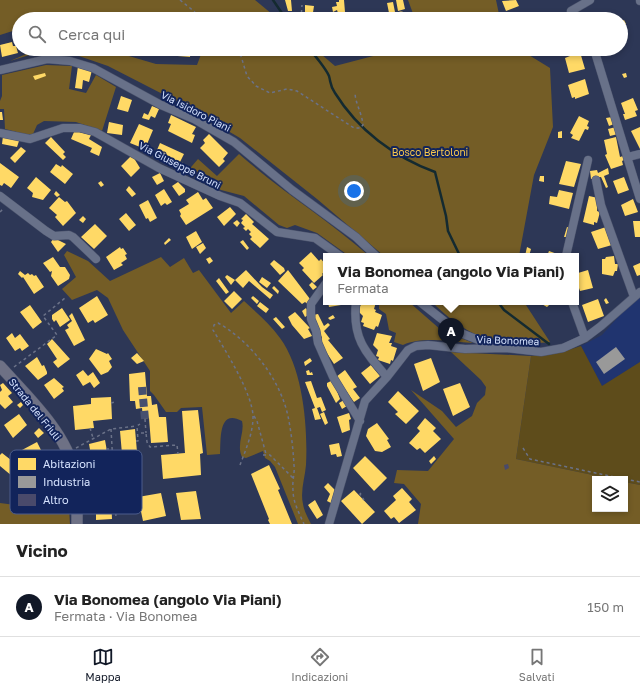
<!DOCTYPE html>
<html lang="it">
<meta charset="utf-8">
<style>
body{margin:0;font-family:"Golos Text",sans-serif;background:#f6f6f6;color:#222}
.controls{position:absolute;right:12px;bottom:12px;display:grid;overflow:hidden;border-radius:0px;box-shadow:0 2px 6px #0003}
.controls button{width:36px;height:36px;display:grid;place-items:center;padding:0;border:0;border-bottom:1px solid #e0e0e0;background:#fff;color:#222;font:20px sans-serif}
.you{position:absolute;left:354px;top:191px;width:14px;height:14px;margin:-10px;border:3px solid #fff;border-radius:50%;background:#1a73e8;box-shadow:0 0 0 6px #1a73e833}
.badge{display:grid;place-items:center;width:26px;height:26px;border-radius:50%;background:#111827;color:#fff;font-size:13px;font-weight:700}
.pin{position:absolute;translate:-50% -33px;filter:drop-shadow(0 1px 2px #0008)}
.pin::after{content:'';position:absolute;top:21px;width:14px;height:12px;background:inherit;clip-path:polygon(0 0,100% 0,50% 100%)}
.popup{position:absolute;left:323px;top:253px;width:256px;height:52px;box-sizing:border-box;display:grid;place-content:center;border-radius:0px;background:#fff;filter:drop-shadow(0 1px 3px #0005);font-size:13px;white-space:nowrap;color:#767676}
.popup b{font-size:15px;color:#222}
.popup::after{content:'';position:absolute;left:50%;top:100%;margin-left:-8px;border:8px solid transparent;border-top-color:#fff}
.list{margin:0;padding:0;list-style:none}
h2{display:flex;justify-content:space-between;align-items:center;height:52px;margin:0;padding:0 16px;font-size:17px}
h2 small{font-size:13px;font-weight:400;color:#767676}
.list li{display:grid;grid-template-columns:26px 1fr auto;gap:12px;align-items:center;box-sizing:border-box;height:60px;padding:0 16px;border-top:1px solid #e0e0e0}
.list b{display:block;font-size:15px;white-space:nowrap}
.list p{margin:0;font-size:13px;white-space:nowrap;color:#767676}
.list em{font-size:13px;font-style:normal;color:#767676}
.icon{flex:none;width:22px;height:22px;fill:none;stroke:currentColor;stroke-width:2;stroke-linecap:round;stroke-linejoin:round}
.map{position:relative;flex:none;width:640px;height:524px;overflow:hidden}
.search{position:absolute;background:#fff;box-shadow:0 2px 6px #0003;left:12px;right:12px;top:12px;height:44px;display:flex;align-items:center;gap:10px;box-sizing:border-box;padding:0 14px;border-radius:22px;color:#767676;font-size:15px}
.sheet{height:112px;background:#fff}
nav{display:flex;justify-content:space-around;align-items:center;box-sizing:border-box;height:56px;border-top:1px solid #e0e0e0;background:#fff;font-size:11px;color:#767676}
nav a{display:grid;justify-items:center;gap:2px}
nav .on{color:#111827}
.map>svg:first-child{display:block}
.built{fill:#20346f}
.green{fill:#5e4c1b}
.forest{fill:#745d26}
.homes{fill:#ffd966}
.industry{fill:#999}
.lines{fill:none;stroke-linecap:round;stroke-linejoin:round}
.stream{stroke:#142a30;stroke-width:2.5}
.building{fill:#494a6b}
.minor-tunnel{stroke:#46506f;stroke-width:8;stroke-dasharray:8 4;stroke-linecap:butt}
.minor-casing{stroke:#4b536c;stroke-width:9}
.major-casing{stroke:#4b536c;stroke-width:12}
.path{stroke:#6b7288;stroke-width:1.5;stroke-dasharray:3 3;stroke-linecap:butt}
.minor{stroke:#687189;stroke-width:8}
.major{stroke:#6e7185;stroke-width:11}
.labels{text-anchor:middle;stroke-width:4;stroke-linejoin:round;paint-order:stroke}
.street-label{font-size:10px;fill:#d4e1fd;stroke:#12245b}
.park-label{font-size:10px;fill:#f7c64c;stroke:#12245b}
.key{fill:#12245b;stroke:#4c5d8c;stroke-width:1}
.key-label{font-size:11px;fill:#d4e1fd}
</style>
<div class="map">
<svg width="640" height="524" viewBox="0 0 640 524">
<rect width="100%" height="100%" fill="#2d3756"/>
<path class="built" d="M640,296v66l-38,24 -21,-40 21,-11 27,-30z"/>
<path class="green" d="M581,346l21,40 38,-24v123l-15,-3v-3h-13l-96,-20 15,-103 31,-4z"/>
<path class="forest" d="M0,0h255l23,19h-186l-17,-3 -19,3h-37v10l-19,6z
M408,0h88l4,19h-85z
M38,49h67l51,15 41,1 6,-16h112l20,17 65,-17h119l31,19 3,59 -19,48 -15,81h-135l-67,-57 -77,-61 -56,-33 -76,-39 -32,-11 -37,-3 -29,9z
M46,65l26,1 -3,23 17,4 10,-18 20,12 -14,44 -26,-9 -32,-1 -7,4 -4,9h-9l-19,-5 -1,-20h-4v-8l2,-5v-21z
M239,154c42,37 88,65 129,101l-19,1 -32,-23 -22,-8 -8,3 -8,-3 -35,-29 -23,-6 -35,-17 12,-14 19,17z
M67,251l21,10 22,20 51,-24 9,10 14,-9 9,15 6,-3 32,43 13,-12c13,12 26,23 36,37 23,31 28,89 26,127 -1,13 -6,26 -3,39 1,7 5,14 8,20h-13l-23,-57 -5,-6 -5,-3 -2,-7 -17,7 -4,-1c-6,-13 3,-24 0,-36 -24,-13 -21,19 -22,33l-13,1 -5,-48 -21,1 -4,4h-11l-12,-17 -4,-4v-20l-27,-41 -15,-32 -11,-8 -25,10 -10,-11 14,-12 -12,-22z
M379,302h30l32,28 32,13c-23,-1 -49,-7 -70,2l-9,-3 2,-9 -7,-3 -3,-16 -7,-5z
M432,302h92l26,40c-17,2 -55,1 -71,-6 -17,-7 -34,-21 -47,-34z
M451,352l80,4 -15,103 96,20h-17v30h30v-27l15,3v39h-222l3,-20 -17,-20 -10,-1 3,-13 31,1 26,-32 -43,-49 31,21 14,16 16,-11 5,-13 8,-8 1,-8 -5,-7z
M52,479l4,14h12l2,31h-70v-21l23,3 22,-3 -10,-21z"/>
<path class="homes" d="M285,0h6l1,11h-4z
M339,0h5l1,12h3l2,7h-10l-3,-9 -4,2 -1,-5 5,-1 -1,-4h3z
M396,0h7l2,9 -7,2z
M516,0l3,6 -13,5 -4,-10z
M393,2l2,10 -6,1 -2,-10z
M305,5l9,1 -2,13h-7z
M397.5 15a3.5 3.5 0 1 1 7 0a3.5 3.5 0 1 1-7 0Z
M560,12l3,2 7,5h-12l-2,-2z
M624,20l2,4 -4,2 -1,-4z
M12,42l1,4h3l2,7 -16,4 -2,-12z
M131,49h26l-2,7 -14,-2 -10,-3z
M166,49h25l-1,8 -25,-2z
M580,52l5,17 -16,4 -4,-15z
M78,66l14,4 -3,12 -6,-2 -1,9 -7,-1z
M45,73l1,3 -11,4 -2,-4z
M626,73l1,4 -3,1 -2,-4z
M585,79l4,15 -14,5v-2l-3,1 -4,-13z
M121,96l11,4 -4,12 -11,-3z
M633,98l5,12 -3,1 2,5 -12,4 -2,-6h2l-4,-11z
M152,106l7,3 -4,9 -4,-2 -2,4 -7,-2 2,-5 4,2z
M0,112h2l1,8h-3z
M171,115l25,12 -4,7 3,1 -3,8 -24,-12 3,-7 -3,-1z
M579,116l10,5 -2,5 2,1 -1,3 -3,-1 -6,12 -8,-3 2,-3 -3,-2z
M612,117l2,7 -5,2 -3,-8z
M109,122l14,3 -1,10 -15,-2z
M139,124l14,6 -8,19 -15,-6z
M616,127l2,7 -8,2 -2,-7z
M640,127v22l-9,-18z
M71,130l20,5 -2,4 13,8 -3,9 -9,-4 2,-4 -21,-9 3,-7z
M562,131v7h-4v-6z
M209,134l19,19 -5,6 2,2 -6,6 -19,-19 5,-5 -2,-3z
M3,136l16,5 -2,6 -15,-3z
M51,137l14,15 -2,2 3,3 -3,3 -18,-17z
M616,137l4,20 3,-1 1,4 -2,1 1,4 -12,4 -6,-14 2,-1 -3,-14z
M160,143l24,11 -4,8 3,1 -3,7 -24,-12 3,-7 -2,-1z
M21,147l5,4 -11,12 -5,-5z
M132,155l8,13 -9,9 -10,-11z
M566,161l15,3 -7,23 -15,-3z
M0,163l19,14 -8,11 -7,-5 -2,3 -2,-1z
M56,164l5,3 1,-2 11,9 -8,10 -15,-12z
M608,168l1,6 -5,2 4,11 -2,1 -5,-11 -10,2 -1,-8 7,-1 1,3z
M160,173l4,8 -7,4 -5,-8z
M540,176h4v6l-5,-1z
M36,177l15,13 -8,10 -11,-3 1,-4 -6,-5z
M624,177l5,13 -11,4 -5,-13z
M101,181l3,4 -3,2 -3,-4z
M178,182l7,7v3l-6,4 -7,-10z
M129,186l7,8 -4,3 -6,-7z
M164,189l8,13 -5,3 -2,-2 -4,3 -6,-11z
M559,190l14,3 -4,16 -20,-5 1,-8 7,1z
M56,191l4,4 -3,2 -3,-3z
M198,192l5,8 3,-2 7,10 -27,17 -6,-9 1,-2 -2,-4 10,-6 -3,-4z
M589,196l9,2 -1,13 3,1 -3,11 -3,-1v3l-11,-3z
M59,197l6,5 2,-1 9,12 -13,13 -8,-9 2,-2 -8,-7z
M633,199l5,13 -13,4 -4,-11z
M148,200l9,18 -7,4 -2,-4 -2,1 -7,-14z
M230,207l6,7 -12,12 -7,-9z
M126,213l10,12 -7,6 -10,-12z
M246,214l8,8 -2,2 17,15 -9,9 -10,-9 2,-2 -3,-3 2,-2 -3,-3 -2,2 -3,-3 2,-1 -4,-4 2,-3 -2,-1z
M83,216l3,3 -3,4 -4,-3z
M237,220l3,3 -3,4 -4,-4z
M633,221h7v16h-5z
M95,224l12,12 -13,13 -13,-12z
M567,227l4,1 -3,9h-4z
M606,227l6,18 -14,4 -7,-17z
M196,231l6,11 -10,7 -6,-12z
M54,238l12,6 -8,8 -7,-10z
M169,238l2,2 -6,5 -1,-2z
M243,240l6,8 -2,2 -7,-8z
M203,243l3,5 -6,6 -4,-7z
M120,247l1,2 2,-1 4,6 -2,1 2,4 -6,4 2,2 -9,5 -8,-13z
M527,247l4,2 -2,7h-4z
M549,251l11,4 -1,1h-12z
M311,252l8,9 2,-2 5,6v5l-4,4 1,1 -9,8 -12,-13 2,-2 -5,-5z
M614,256l1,8h3l-1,7h-2l-2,5 -11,-2v-15h3l1,-2z
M53,257l7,10h5l5,8 -1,4 -11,7 -7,-10 1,-5 -2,1 -7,-9z
M210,257l3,4 -4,3 -3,-5z
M274,260l10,8 1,3 -5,4 -10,-11z
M640,263v12l-3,1 -4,-10z
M246,270l16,17 11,8 -3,4 -21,-18 -6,7 -8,-8z
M288,270l22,29 -1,6 -4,-3 -3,2 -24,-23z
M588,270l5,18 -13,3 -2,-6h-2v-9l2,-3z
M20,271l5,4 3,-2 2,2 2,-1 2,2 2,-1 8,12 -10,7 -11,-17 -1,1 -4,-4z
M227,275l8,5 -4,5 -6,-8z
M262,277l9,6 -4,5 -8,-6z
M219,278l10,14 -3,2 -10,-13z
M312,282l5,5 -4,3 -4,-5z
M274,286l5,5 -1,3 -6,-6z
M234,291l8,8 -10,10 -8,-8z
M97,296l11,19 -13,8 -2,-3 -5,3 -9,-15z
M253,296l6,5 -2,3 -6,-6z
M606,298l3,5 -3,1 -2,-4z
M598,299l6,17 -16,6 -6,-17z
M260,302l9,7 -3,4 -9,-7z
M328,302h12l1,3 -12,2z
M362,302h14l-2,7 2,1 -1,2 7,3 -4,12 -2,-1 -2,4 -11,-4 1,-3 -3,-1 2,-6 -5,-5z
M538,302h14l-5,5z
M30,305l12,17 -9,7 -13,-17z
M62,308l8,12 -10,7 -4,-7 -2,2 -2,-3v-4z
M306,308l4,6 -5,3 -3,-6z
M295,312l15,16 -2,1 4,7 -8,3 -12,-14 -4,-8z
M72,313l13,27 -11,6 -9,-16 4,-2 -2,-3 5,-4 -3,-5z
M318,314l6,12 4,-3 2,2 -6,6 6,8 -2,1 15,18 -9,6 -15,-23 3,-3 -9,-23z
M333,315l2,3 -5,2 -2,-2z
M276,317l9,10 -3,2 -9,-10z
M12,333l3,5 5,-4 9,12 -7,5 -2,-3 -5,3 -9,-13z
M377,333l15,3 -3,7h3l-1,3 6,2 -4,13 -2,-1 -1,4 -12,-4 1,-3 -3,-1 2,-6 -5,-5z
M52,339l18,20 -12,9 -5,-6 4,-3 -10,-15z
M96,349l11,5 1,-1 4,6 -3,2 3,6 -4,5 -7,3 -12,-16z
M137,353l7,8 -7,3 -6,-6z
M37,357l5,9 2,-1 3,7v2l-9,6 -13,-14z
M310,358l2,3 -7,5 -1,-4z
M431,358l9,24 -17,9 -9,-27z
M371,365l9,11 -10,8 -9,-11z
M83,370l5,6 5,-4 7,11 -6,5 -4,-6 -7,4 -7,-11z
M309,370l1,3 2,-1 1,3h-6l-1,-4z
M345,370l12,17 -4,2 7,9 -6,4 -18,-25z
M145,372l2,24h4l1,9 5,-1 2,13h7l2,25 -17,1 -2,-25 -6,1 -1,-11 -6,1 -1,-8h-5l-1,-27z
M54,378l10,9 -2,1 2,3 -10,8 -10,-14z
M333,380l7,19 -4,4 -9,-17v-3z
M311,381l6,17 4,-1 5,13 -4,2 -2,-5 -3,1 4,11 -6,1 -3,-11 3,-1 -10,-26z
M3,383l9,10 -4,3 5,6 -8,7 -5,-5v-12l2,-2 -2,-5z
M460,383l10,24 -17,9 -10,-27z
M398,391l21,20 -13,13 -11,-10 3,-2 -10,-10z
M111,397l1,22 -19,2 1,7 -19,2 -2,-24 18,-2v-6z
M344,400l3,6 -5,3 -3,-6z
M21,402l2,3 -3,3 -3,-3z
M198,410l5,43 -3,1 1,21 -38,4 -2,-24 24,-2 -3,-42z
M324,412l4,11 -3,2 -5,-11z
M349,413l2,6 -2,1 1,10 -8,3 -5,-16z
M19,414l8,11 -14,13 -9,-13z
M425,418l11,10 -3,3 8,8 -16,14 -5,-5 -3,2 -8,-7 11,-12 -3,-3z
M377,423l12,16 -2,1 4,7 -9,5 -7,-1 -9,-15 2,-7z
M39,428l5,5 -6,5 -4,-5z
M135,429l2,23 -15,2 -2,-23z
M105,440l3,17 -16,4 -3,-17z
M37,442l5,10 -15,8 -5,-10z
M339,443l3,13 -5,1 -1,-3 -5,1 -2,-10z
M2,453l18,14 -8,9 -12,-10v-11z
M365,456l22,22 -13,13 -21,-23z
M434,456l2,3 -5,5 -2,-3z
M138,460l2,23 -15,1 -2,-23z
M60,462l1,6h3l4,20 -9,1 -4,-26z
M269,465l11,24 -2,1 14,34h-22l-2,-4 1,-1 -18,-45z
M109,466l1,23 -15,1 -1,-23z
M328,483l7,7 -4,13 -4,-2 3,-7 -6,-7z
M31,485l2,15 -10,1 -2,-15z
M402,488l10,11 -3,3 7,8 -17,13 -5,-6 -3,2 -7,-8 12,-11 -3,-4z
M354,490l21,22 -13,12 -21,-23z
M196,491l5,28 -20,1 -5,-27z
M161,493l5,23 -23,5 -5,-24z
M96,496h15l1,23 -16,1z
M315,500l8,15 -6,4 -9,-14z"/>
<path class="industry" d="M616,347l9,12 -21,15 -8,-12z"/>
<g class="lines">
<path class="stream" d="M273,0l13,19
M309,49c5,5 17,20 20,27 2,7 1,10 6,17 23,37 59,64 100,79l11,44 2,15 12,25
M498,302l6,8 45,34"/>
</g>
<path class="building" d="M508,464l1,4 -4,2 -1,-5z"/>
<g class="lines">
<path class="minor-tunnel" d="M142,387l3,32"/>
<g class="minor-casing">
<path id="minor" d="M640,0v1
M578,19l-7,-8 19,-11
M594,49l46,150
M0,70l47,-11 23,2 23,7 68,37 33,14 40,23 58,48 64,47 20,19
M0,133l30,6 33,-11h17l15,4 64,36 61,28 20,7 37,29 38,6 25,18
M628,157l12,-3
M596,180l5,25 33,92
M0,196l46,35 8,5 15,-1 4,2 23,22
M566,256l22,-96
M326,283l-15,21v15l5,12 2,12 15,34 27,44
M356,302c-4,36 9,50 31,75
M420,302l38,30 36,14
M572,302l13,36
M329,524l36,-123 22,-24 21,-27 8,-4 12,-1 37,4 40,-1 36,4 22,-4 22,-10 16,-12 39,-34"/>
</g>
<g class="major-casing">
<path id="major" d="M0,366c26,29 67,67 74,106 4,17 3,35 3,52"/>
</g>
<path class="path" d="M180,0l15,12
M301,19l1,-14
M229,49l12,7 6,20 9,10 14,7 17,-4 10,2 57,37h6l3,-3c-1,-12 -8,-22 -8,-33
M0,212l4,-4
M14,367l43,-32 -14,-19 22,-18
M111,403l4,-1
M254,416l3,5 9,33
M145,419l1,14
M90,428l3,10
M111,429l5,88
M141,433h5l1,9 3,5 27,-2 1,9
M136,441h2l-1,-15 3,-2
M76,448l35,-19 26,-3
M523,448l7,11 94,20
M106,449h6
M263,455h7l24,24
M240,465c6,-16 13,-32 13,-48 0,-23 -28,-67 -40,-87l1,-5 4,-2c29,16 55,48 66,79 6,16 9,45 10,63 1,8 -2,16 -1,25 0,12 6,23 11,34
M625,479l15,3
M361,493l-1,1 4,6"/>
<use href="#minor" class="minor"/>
<use href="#major" class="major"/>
</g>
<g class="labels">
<g class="street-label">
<text transform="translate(196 111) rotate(27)" y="4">Via Isidoro Piani</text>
<text transform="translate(180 165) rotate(27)" y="4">Via Giuseppe Bruni</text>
<text transform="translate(508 340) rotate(2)" y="4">Via Bonomea</text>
<text transform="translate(35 409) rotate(51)" y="4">Strada del Friuli</text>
</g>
<g class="park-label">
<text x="430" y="156">Bosco Bertoloni</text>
</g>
</g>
<rect x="10" y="450" width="132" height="64" rx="6" class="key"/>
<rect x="18" y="458" width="18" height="12" fill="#ffd966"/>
<rect x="18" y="476" width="18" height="12" fill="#999"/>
<rect x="18" y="494" width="18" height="12" fill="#494a6b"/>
<g class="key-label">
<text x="43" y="468">Abitazioni</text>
<text x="43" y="486">Industria</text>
<text x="43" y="504">Altro</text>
</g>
</svg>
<div class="controls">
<button><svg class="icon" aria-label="layers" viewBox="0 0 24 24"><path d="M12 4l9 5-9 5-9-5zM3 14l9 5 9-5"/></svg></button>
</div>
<div class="you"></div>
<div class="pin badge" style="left:451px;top:351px">A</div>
<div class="popup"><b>Via Bonomea (angolo Via Piani)</b>Fermata</div>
<div class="search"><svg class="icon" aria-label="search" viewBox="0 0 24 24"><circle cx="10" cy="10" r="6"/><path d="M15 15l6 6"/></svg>Cerca qui</div>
</div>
<section class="sheet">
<h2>Vicino<small></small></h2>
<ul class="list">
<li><span class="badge">A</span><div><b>Via Bonomea (angolo Via Piani)</b><p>Fermata · Via Bonomea</p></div><em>150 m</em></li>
</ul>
</section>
<nav>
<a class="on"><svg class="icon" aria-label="map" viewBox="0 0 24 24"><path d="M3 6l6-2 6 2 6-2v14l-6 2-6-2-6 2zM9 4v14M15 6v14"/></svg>Mappa</a>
<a><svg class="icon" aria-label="directions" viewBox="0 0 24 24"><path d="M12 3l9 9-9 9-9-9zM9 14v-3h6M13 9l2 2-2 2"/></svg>Indicazioni</a>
<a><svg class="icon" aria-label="saved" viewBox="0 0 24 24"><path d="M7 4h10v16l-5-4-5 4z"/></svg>Salvati</a>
</nav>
